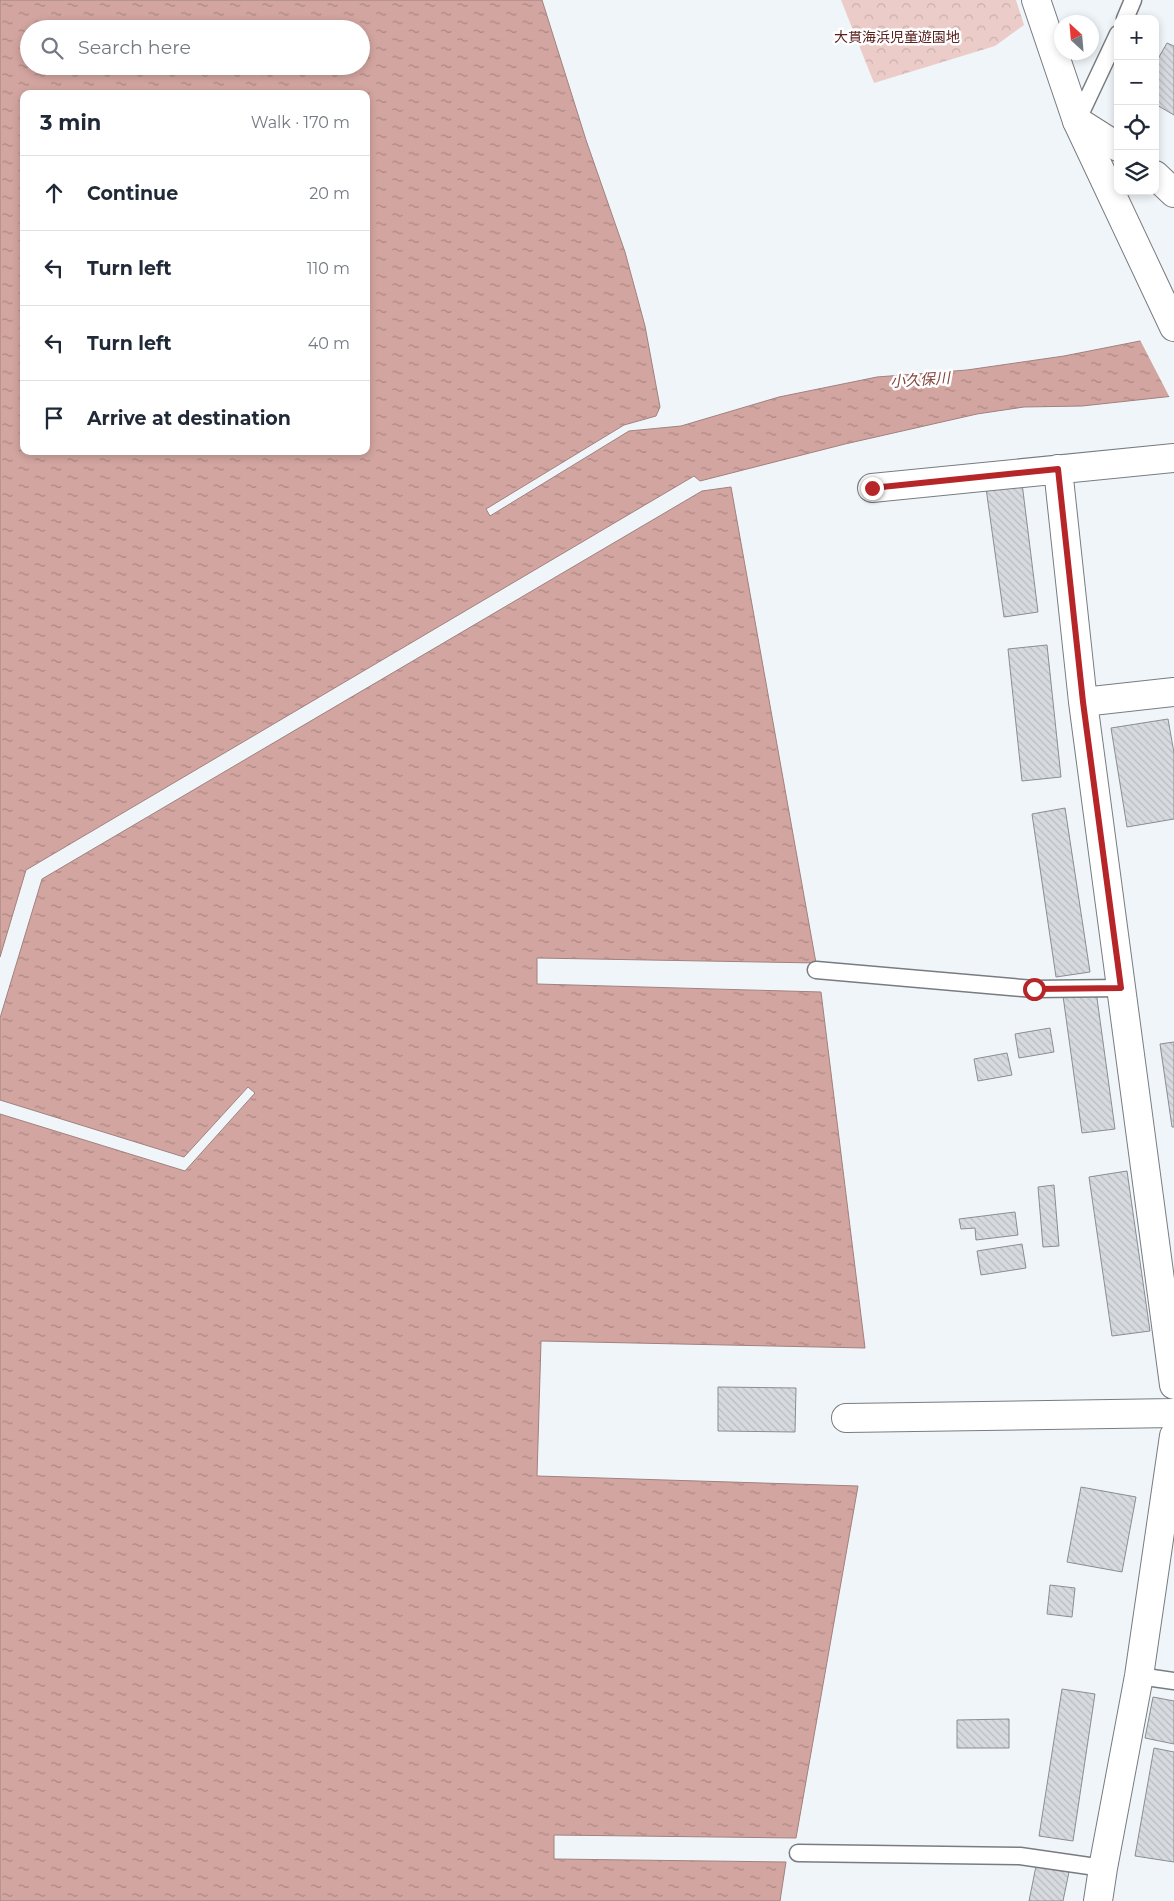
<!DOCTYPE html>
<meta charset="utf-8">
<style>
body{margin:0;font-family:Montserrat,"Noto Sans JP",sans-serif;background:#f6f6f7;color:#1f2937}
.controls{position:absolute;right:15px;top:15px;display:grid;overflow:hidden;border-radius:10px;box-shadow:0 2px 8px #0003}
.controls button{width:45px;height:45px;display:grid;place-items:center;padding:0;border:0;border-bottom:1px solid #e0e1e3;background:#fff;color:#1f2937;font:25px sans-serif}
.compass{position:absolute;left:1054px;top:15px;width:45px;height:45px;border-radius:50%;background:#fff;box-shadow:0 2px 8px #0003;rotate:334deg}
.stop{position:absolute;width:15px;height:15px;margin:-11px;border:4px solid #b62628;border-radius:50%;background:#fff}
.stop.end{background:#b62628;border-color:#fff;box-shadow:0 1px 5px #0008}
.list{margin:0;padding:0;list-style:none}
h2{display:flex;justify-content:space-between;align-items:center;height:65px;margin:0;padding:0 20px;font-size:21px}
h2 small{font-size:16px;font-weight:400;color:#747a83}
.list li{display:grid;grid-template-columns:32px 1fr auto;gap:15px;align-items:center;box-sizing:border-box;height:75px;padding:0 20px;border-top:1px solid #e0e1e3}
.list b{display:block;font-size:19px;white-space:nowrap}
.list em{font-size:16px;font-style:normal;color:#747a83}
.icon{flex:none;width:28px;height:28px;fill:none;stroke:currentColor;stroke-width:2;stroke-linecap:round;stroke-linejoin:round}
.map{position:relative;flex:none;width:1174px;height:1901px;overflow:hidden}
.search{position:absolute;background:#fff;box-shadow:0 2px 8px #0003;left:20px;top:20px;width:350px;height:55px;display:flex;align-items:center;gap:12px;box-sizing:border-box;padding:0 18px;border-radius:28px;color:#747a83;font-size:19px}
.panel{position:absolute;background:#fff;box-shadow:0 2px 8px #0003;left:20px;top:90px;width:350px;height:365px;border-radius:10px}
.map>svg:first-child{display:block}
.forest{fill:url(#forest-crowns)}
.water{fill:url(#water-ripples);stroke:#a1817e;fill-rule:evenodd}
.pier{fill:#f0f5f9}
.building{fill:url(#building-back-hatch);stroke:#8a8e92}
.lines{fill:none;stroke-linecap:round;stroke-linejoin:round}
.service-casing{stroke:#787c80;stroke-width:19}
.minor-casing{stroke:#787c80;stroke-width:30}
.tertiary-casing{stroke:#787c80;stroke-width:30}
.service{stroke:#fff;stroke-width:16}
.minor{stroke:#fff;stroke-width:28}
.tertiary{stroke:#fff;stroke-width:28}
.route{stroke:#b62628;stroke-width:6}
.labels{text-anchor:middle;stroke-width:5;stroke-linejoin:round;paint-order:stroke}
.park-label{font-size:14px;fill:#5a211e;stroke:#fff}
.water-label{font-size:15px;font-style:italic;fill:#81443f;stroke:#fff}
</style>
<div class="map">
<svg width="1174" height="1901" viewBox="0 0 1174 1901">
<defs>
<pattern id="forest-crowns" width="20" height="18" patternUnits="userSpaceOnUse" patternTransform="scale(1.25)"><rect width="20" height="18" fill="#ecccc8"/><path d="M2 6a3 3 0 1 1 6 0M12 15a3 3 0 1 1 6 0" fill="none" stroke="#cbb0ac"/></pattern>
<pattern id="water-ripples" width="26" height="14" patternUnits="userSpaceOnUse" patternTransform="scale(1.25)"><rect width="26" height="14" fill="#d3a5a0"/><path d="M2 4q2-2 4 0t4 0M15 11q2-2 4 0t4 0" fill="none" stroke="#ab8783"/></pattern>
<pattern id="building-back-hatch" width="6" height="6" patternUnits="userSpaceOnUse" patternTransform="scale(1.25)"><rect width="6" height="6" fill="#d7dbe0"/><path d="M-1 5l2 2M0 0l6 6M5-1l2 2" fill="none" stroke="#b9bcc0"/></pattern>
</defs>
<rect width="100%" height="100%" fill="#f0f5f9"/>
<path class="forest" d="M841,0h175l8,25 -29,21 -121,37z"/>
<path class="water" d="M0,0h542l44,140 39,112 20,74 15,81 -4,9 -32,9 -138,84 4,7 139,-85 52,-5 98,-29 98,-20 90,-7 97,-14 76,-15 34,-5v60l-92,10 -58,1 -47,7 -132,30 -145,37 -6,-5 -668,394 -26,87zM29,29h332v37h-332zM24,94h342v357h-342z
M731,487l85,476 -279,-5v26l284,8 44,356 -324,-7 -4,135 321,10 -62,352 -242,-3v24l232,3 -6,39h-780v-787l185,57 70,-78 -7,-6 -64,70 -184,-57v-82l42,-139 660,-388z"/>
<path class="pier" d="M1174,334v64h-4l-31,-60z"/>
<path class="building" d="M1167,43l7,3v69l-19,-11v-40z
M1022,483l16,129 -34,5 -18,-129z
M1047,645l14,132 -39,4 -14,-132z
M1168,719l6,34v66l-47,8 -16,-99z
M1065,808l25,164 -34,5 -24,-163z
M1096,991l19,138 -33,4 -19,-137z
M1050,1028l4,24 -35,6 -4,-24z
M1174,1042v85h-2l-12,-83z
M1007,1053l5,22 -34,6 -4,-22z
M1127,1171l23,160 -38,5 -23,-159z
M1054,1185l5,61 -16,1 -5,-60z
M1015,1212l3,23 -42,5 -1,-12 -14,1 -2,-10z
M1022,1244l4,24 -45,7 -4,-24z
M718,1387l78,1 -1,44 -77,-1z
M1081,1487l55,10 -14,75 -55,-10z
M1050,1585l25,3 -3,29 -25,-3z
M1062,1689l33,5 -22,147 -34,-5z
M1153,1697l21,4v43l-29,-6z
M1009,1719v29h-52v-28z
M1154,1748l20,4v110l-39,-6z
M1036,1866l33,6 -6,29h-34z"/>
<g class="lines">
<g class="service-casing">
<path id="service" d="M1125,19l8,-19
M1077,121l41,-87
M816,970l218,19 87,-1
M1139,1676l35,5
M798,1853l222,3 83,12"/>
</g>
<g class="minor-casing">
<path id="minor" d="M1077,121l41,26
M1155,175l19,18
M1058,469l25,233 91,683
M872,488l302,-30
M1083,702l91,-10
M846,1418l328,-5
M1098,1901l5,-33 36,-192 35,-240"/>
</g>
<g class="tertiary-casing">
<path id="tertiary" d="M1036,0l41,121 97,206"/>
</g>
<use href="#service" class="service"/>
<use href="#minor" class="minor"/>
<use href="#tertiary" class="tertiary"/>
</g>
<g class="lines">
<path class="route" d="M872,488l186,-19 25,233 38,286 -87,1"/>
</g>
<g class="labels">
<g class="park-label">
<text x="897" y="42">大貫海浜児童遊園地</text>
</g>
<g class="water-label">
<text transform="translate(920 380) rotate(-4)" y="5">小久保川</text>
</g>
</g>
</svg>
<div class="controls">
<button>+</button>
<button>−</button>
<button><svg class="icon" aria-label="locate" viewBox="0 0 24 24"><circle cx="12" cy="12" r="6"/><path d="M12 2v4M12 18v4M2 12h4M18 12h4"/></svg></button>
<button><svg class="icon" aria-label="layers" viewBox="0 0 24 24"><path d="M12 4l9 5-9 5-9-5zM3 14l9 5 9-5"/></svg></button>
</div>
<svg class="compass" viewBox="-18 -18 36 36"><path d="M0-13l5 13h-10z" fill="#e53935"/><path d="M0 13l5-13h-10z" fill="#747a83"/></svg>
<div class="stop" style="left:1034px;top:989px"></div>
<div class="stop end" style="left:872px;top:488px"></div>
<div class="search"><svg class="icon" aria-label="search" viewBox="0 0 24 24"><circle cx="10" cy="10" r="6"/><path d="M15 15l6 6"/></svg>Search here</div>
<section class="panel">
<h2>3 min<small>Walk · 170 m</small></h2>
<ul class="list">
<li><svg class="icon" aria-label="ahead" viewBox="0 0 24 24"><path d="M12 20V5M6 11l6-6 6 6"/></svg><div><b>Continue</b></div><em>20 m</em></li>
<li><svg class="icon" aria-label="left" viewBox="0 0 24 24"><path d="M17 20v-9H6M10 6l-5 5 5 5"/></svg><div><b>Turn left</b></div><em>110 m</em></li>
<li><svg class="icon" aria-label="left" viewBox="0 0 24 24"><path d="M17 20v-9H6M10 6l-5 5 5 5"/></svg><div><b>Turn left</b></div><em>40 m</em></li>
<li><svg class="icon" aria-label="arrive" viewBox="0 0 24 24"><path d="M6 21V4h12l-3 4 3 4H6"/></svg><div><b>Arrive at destination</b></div></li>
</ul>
</section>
</div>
